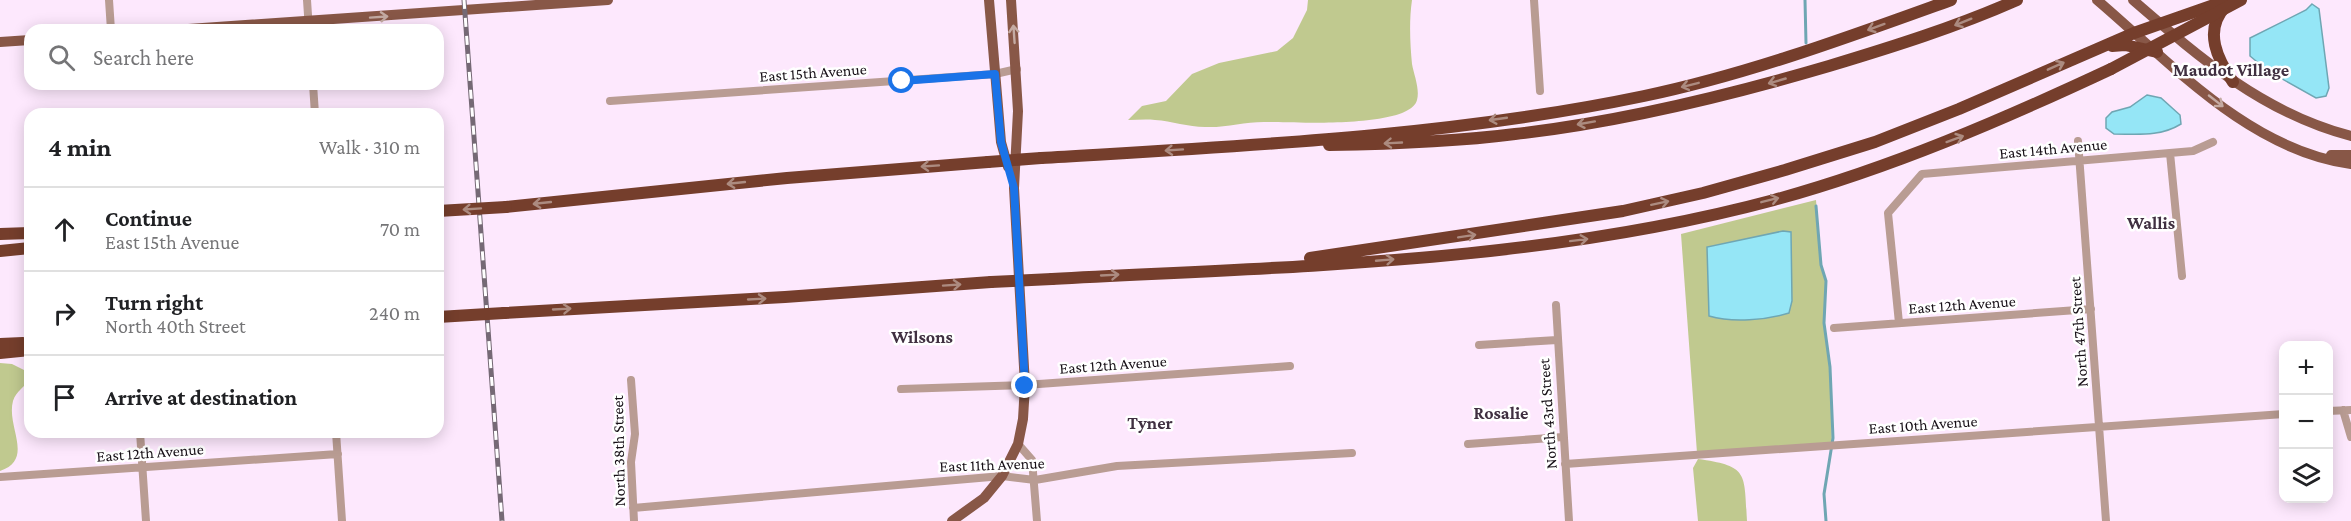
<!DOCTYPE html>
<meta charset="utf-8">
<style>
body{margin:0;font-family:"Crimson Pro",serif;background:#f6f6f6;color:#202124}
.controls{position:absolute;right:18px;bottom:18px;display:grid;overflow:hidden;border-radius:12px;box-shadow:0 3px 15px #0003}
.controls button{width:54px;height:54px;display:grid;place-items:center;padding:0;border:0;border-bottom:2px solid #e0e0e0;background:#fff;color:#202124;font:30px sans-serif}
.stop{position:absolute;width:18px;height:18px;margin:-14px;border:4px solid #1a73e8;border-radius:50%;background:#fff}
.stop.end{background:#1a73e8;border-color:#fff;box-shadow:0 2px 6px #0008}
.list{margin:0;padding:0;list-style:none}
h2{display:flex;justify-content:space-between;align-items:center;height:78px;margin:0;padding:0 24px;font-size:26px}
h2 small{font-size:20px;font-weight:400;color:#757577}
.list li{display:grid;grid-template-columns:39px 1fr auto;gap:18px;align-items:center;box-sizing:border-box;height:84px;padding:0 24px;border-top:2px solid #e0e0e0}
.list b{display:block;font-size:22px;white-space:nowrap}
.list p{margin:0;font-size:20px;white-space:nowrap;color:#757577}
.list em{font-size:20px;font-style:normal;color:#757577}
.icon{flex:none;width:33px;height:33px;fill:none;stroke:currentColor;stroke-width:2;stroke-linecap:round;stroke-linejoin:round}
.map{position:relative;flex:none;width:2351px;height:521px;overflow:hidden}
.search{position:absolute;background:#fff;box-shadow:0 3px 15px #0003;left:24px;top:24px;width:420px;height:66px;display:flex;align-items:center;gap:15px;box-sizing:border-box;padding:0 21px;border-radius:18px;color:#757577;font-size:22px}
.panel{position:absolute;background:#fff;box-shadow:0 3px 15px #0003;left:24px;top:108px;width:420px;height:330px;border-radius:18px}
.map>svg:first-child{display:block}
.green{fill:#c0c98f}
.water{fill:#95e6f6;stroke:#6fa6b3;stroke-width:1.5}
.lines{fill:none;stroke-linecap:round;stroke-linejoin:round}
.stream{stroke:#6fa6b3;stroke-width:3}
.minor{stroke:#b99c93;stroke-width:8}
.major{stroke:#885747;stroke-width:10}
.highway{stroke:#753e2c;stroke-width:12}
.rail-casing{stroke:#756975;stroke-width:5}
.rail{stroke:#fff;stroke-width:3;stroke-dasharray:9;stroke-linecap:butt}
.highway-bridge{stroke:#753e2c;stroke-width:12}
.oneway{stroke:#c4aba3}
.oneway2{stroke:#ac8b80}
.route{stroke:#1a73e8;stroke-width:8}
.labels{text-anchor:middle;stroke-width:5;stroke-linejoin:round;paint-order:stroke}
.street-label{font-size:16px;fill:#160f16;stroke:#fff}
.neighbourhood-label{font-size:18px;font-weight:bold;fill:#403041;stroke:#fff}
</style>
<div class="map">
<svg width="2351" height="521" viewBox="0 0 2351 521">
<rect width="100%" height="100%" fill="#fde8fd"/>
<path class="green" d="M1308,0h104c-3,20 -2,44 0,64 2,11 8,25 5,36 -7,29 -128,22 -153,22 -20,0 -39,6 -59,5 -17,0 -33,-6 -50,-7 -9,-1 -18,0 -27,0l14,-14 24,-5 26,-27 27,-11 58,-12 16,-13 14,-28z
M1816,200l5,65 5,16 -2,42 6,44 2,76 -135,10 -16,-219z
M0,363l12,1 18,9v6c-5,8 -14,12 -17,22 -7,26 22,58 -13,70z
M1698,459c51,7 46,14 49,62h-49l-5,-53z"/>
<path class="water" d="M2312,4l7,5 10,79 -3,8 -10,2 -48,-27 -18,-15v-18l56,-28z
M2147,95l14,3 19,17 1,9c-21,13 -43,10 -67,10l-8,-6v-10l6,-6 18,-5z
M1783,231l8,1 1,69 -3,12c-23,7 -56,10 -80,3l-2,-69z"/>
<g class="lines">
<path class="stream" d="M1805,0l1,43
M1816,206l5,59 5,16 -2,42 6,44 3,71 -9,56 2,27"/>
<path class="minor" d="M109,0l2,30
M307,0l2,30
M1534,0l6,91
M313,84l2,30
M610,101l385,-27 22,-5
M2078,141l28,380
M2170,153l12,123
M1556,305l13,216
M1899,323l-11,-110 34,-39 271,-23 20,-9
M1834,328l257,-19
M1479,345l78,-5
M631,380l4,54 -4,28 3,59
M901,389l124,-4 265,-19
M2343,410l8,27
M2328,411l23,-1
M140,432l6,89
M336,432l6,89
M1018,444l14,16 5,61
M1468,444l95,-7
M1565,464l719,-50
M0,477l338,-23
M633,508l369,-32 33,4 82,-14 235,-13"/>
<path class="major" d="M989,0l12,142 7,25
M2097,0c74,63 152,150 254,164
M2133,0c67,58 130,113 218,136
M174,30l434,-30
M0,42l30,-2
M2331,155h20
M952,521l32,-23 18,-22 16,-32 5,-25 2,-34 -11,-197 4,-77 -7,-111"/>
<path class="highway" d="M2225,7c-22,24 -7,53 8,75
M2112,46l13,-1 32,7
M1329,145c62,-1 124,-3 186,-11 106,-12 212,-38 314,-68 63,-19 127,-39 188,-66
M1041,158c200,-12 407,-21 603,-62 105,-22 207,-60 307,-96
M506,207l281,-29 201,-16
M0,234l30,-1
M0,251l30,-3
M1310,258l313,-47 80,-18 82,-23 90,-28 84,-33 175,-76 94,-33
M1052,279c241,-13 487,-16 722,-79 117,-32 228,-80 337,-131
M504,313l281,-16 206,-15
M0,344l23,-1
M0,353l30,-3"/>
<g class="rail-casing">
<path id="rail" d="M464,0l38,521"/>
</g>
<use href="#rail" class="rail"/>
<path class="highway-bridge" d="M2111,69l130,-69
M988,162l53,-4
M438,211l68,-4
M991,282l61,-3
M438,317l66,-4"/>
</g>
<defs><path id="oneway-shaft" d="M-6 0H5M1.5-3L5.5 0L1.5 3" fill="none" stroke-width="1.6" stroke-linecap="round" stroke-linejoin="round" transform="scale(1.5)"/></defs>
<g class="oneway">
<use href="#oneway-shaft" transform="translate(379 17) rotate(-4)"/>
<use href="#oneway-shaft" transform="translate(1014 34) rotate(-94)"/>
<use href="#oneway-shaft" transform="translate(2216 101) rotate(38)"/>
</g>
<g class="oneway2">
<use href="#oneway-shaft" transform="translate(1963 22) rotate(158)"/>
<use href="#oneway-shaft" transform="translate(1876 27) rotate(160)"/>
<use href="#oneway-shaft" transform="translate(2056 66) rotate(-24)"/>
<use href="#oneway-shaft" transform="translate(1777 81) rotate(164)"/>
<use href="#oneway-shaft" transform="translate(1690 85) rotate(166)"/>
<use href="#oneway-shaft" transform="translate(1498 119) rotate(172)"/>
<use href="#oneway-shaft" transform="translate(1586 123) rotate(170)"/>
<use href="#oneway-shaft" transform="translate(1955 139) rotate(-20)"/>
<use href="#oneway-shaft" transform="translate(1393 143) rotate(177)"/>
<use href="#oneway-shaft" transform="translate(1174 150) rotate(176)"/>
<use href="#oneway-shaft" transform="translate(930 166) rotate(176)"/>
<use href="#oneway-shaft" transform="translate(736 183) rotate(174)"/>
<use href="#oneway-shaft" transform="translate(1770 200) rotate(-14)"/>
<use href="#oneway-shaft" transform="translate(542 203) rotate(174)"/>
<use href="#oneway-shaft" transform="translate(1660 203) rotate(-12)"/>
<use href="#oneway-shaft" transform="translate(472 209) rotate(176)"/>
<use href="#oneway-shaft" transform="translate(1467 236) rotate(-9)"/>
<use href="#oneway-shaft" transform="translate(1579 240) rotate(-7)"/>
<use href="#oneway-shaft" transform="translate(1385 260) rotate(-5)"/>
<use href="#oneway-shaft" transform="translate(1110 275) rotate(-3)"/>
<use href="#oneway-shaft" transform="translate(952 285) rotate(-4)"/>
<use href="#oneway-shaft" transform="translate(757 299) rotate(-3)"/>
<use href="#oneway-shaft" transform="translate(562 309) rotate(-3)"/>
</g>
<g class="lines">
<path class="route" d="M902,81l93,-7 6,68 13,46 11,198"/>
</g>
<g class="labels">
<g class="street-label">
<text transform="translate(813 72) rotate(-4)" y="6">East 15th Avenue</text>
<text transform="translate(2053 148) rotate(-5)" y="6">East 14th Avenue</text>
<text transform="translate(1962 304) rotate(-4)" y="6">East 12th Avenue</text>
<text transform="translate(2078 332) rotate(-94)" y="6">North 47th Street</text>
<text transform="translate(1113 364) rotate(-4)" y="6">East 12th Avenue</text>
<text transform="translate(1547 414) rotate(-94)" y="6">North 43rd Street</text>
<text transform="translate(1923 424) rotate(-4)" y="6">East 10th Avenue</text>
<text transform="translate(618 451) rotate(-91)" y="6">North 38th Street</text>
<text transform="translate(150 452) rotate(-4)" y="6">East 12th Avenue</text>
<text transform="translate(992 464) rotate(-2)" y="6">East 11th Avenue</text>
</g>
<g class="neighbourhood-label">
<text x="2231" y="76">Maudot Village</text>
<text x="2151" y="229">Wallis</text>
<text x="922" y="343">Wilsons</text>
<text x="1501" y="419">Rosalie</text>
<text x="1150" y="429">Tyner</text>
</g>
</g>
</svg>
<div class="controls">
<button>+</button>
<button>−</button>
<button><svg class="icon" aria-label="layers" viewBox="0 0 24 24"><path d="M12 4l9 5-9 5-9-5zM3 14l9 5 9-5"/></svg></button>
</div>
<div class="stop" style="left:902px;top:81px"></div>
<div class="stop end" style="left:1025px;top:386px"></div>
<div class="search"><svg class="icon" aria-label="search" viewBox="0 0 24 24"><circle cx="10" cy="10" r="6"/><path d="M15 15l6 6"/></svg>Search here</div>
<section class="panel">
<h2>4 min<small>Walk · 310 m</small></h2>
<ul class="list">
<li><svg class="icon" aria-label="ahead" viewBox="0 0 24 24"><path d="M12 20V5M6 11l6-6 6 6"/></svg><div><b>Continue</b><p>East 15th Avenue</p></div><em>70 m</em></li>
<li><svg class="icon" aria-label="right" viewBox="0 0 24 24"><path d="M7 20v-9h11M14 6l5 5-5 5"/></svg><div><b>Turn right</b><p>North 40th Street</p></div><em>240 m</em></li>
<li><svg class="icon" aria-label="arrive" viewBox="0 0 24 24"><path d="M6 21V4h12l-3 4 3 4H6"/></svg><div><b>Arrive at destination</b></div></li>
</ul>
</section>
</div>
